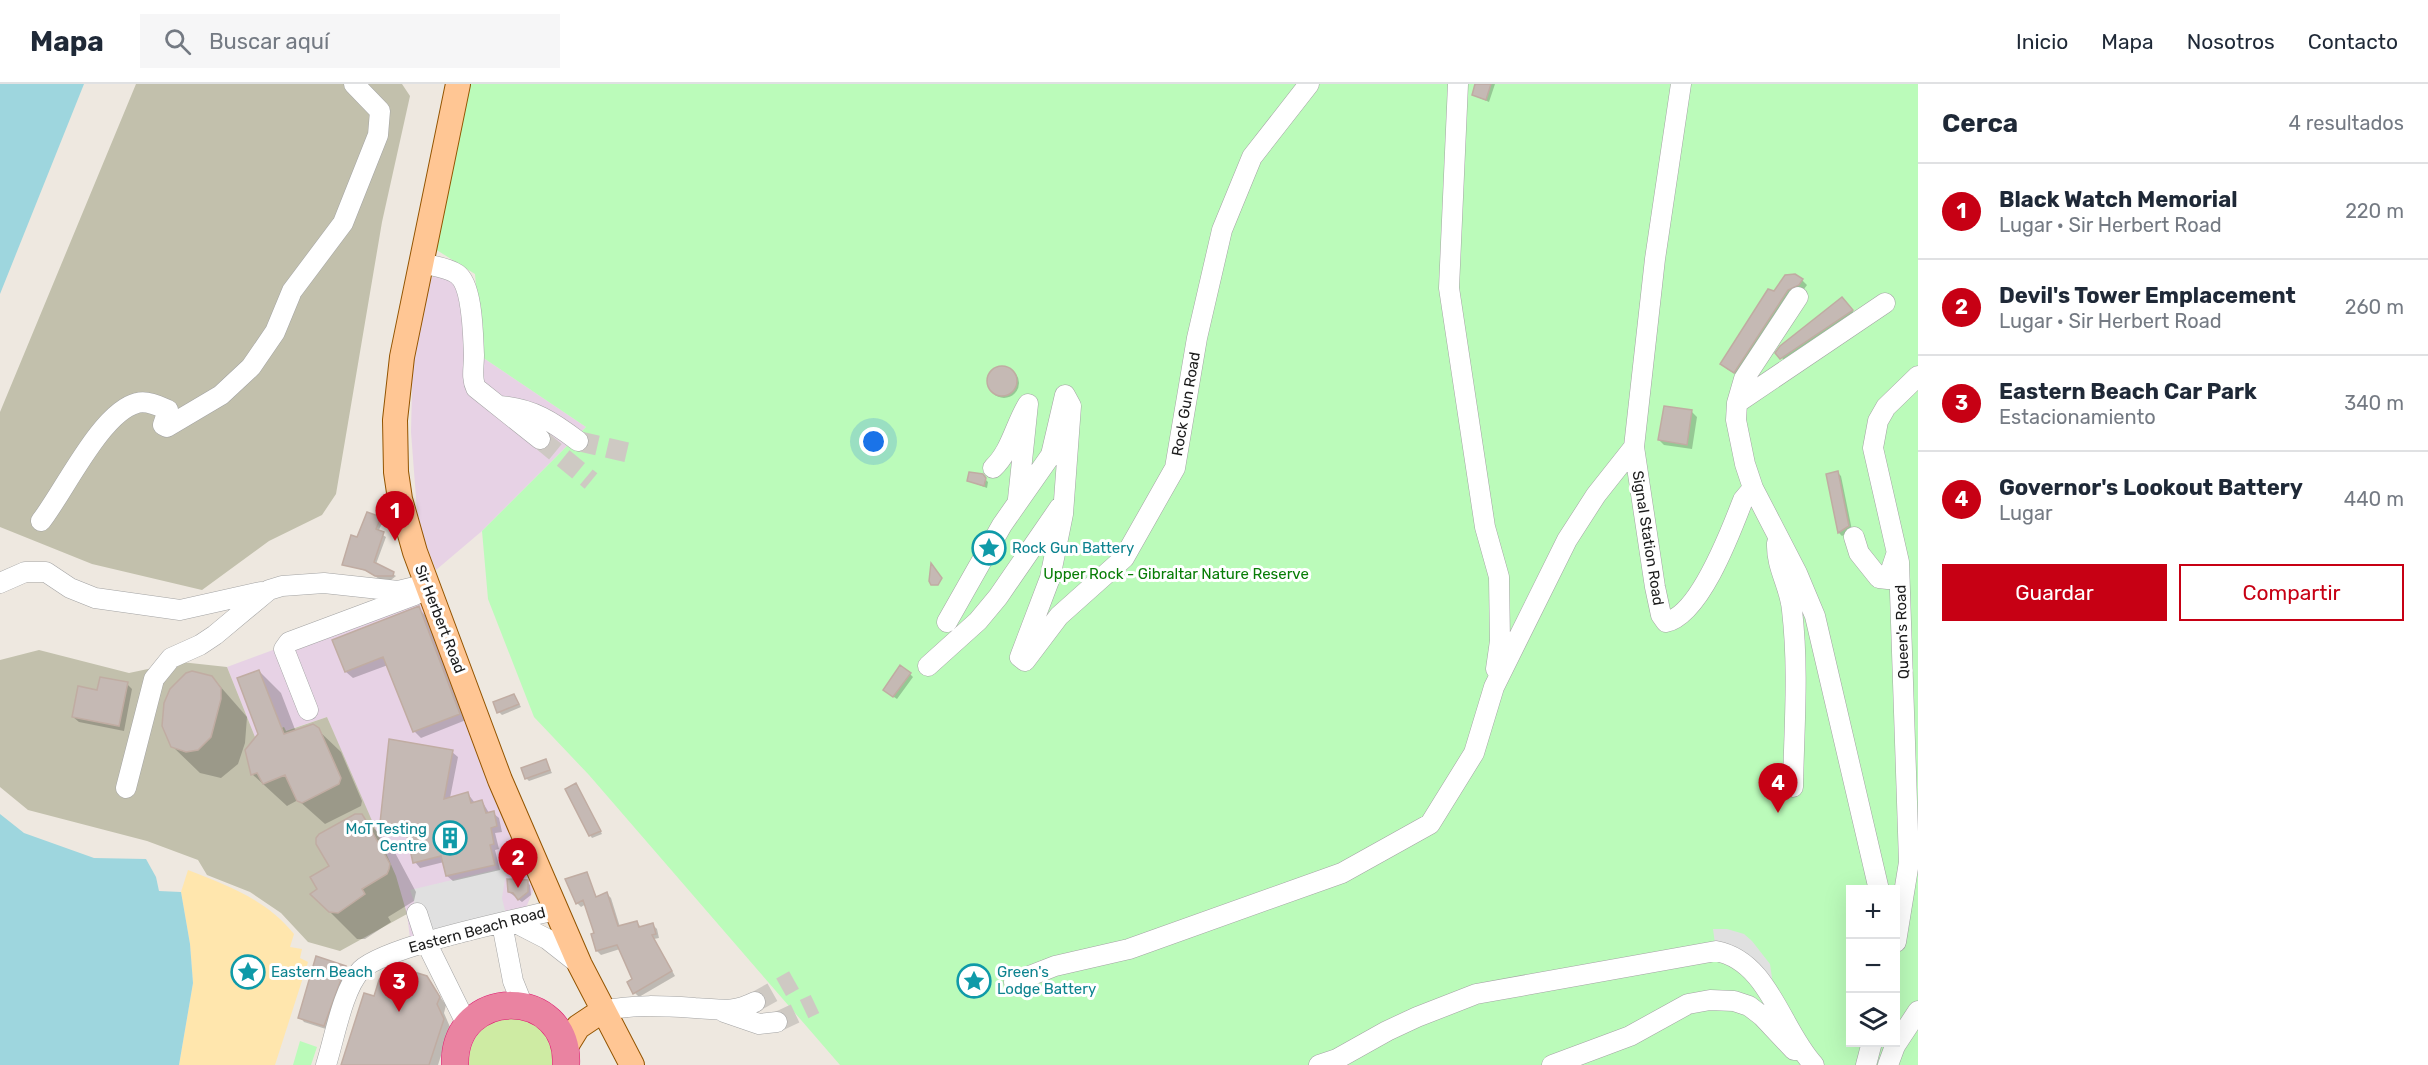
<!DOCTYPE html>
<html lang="es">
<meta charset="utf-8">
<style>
body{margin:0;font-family:Rubik,sans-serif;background:#f6f6f7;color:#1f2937}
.controls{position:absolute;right:18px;bottom:18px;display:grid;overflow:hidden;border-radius:0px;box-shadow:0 6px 24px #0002}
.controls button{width:54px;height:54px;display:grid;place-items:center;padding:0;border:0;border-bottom:2px solid #e0e1e3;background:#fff;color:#1f2937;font:30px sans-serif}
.you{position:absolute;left:874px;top:358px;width:21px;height:21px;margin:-15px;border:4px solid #fff;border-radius:50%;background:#1a73e8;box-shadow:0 0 0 9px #1a73e833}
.badge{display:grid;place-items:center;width:39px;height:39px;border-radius:50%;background:#c70014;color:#fff;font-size:20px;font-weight:700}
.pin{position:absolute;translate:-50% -50px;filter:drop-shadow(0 2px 3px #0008)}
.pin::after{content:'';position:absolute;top:32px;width:21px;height:18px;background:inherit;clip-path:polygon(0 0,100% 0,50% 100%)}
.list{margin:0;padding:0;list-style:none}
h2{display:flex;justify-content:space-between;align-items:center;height:78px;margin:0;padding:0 24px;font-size:26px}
h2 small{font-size:20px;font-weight:400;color:#747a83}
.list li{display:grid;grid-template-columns:39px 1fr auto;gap:18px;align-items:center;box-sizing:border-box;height:96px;padding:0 24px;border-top:2px solid #e0e1e3}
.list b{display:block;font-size:22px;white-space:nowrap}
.list p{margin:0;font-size:20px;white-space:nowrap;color:#747a83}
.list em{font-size:20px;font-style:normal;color:#747a83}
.actions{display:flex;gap:12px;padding:18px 24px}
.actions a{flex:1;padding:14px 0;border:2px solid #c70014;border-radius:0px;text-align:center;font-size:21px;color:#c70014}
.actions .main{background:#c70014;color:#fff}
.icon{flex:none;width:33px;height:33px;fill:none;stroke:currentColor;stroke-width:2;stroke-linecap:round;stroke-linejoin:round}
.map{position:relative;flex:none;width:1918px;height:981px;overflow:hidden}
header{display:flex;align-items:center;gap:36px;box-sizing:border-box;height:84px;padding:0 30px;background:#fff;border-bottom:2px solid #e0e1e3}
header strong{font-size:28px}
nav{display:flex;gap:33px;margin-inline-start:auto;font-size:21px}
.search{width:420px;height:54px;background:#f6f6f7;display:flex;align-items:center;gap:15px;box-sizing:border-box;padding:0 21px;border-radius:0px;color:#747a83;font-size:22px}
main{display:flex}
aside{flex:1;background:#fff}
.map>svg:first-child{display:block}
.industrial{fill:#e7d2e5}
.construction{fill:#c2c0ac}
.grass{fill:#ceeba3}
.sand{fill:#ffe6ad}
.park{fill:#bbfbba;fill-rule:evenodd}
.parking{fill:#e0e0e0}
.water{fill:#9ed6de}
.shadow{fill:#0003}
.building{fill:#c5b9b4;stroke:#c0aca2;stroke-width:1.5}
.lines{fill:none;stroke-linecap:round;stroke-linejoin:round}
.minor-tunnel{stroke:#cec9c3;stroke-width:20;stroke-dasharray:20 10;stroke-linecap:butt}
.minor-casing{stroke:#a3a3a3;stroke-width:21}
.major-casing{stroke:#935400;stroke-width:26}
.highway-casing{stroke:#dd1c71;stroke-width:28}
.minor{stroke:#fff;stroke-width:20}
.major{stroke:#ffc694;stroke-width:24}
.highway{stroke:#ea83a1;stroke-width:27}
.labels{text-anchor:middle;stroke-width:6;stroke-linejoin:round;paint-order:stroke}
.street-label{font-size:15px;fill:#1c1c1c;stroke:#fff}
.culture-label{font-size:15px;fill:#0d838f;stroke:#fff;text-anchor:start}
.park-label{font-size:15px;fill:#087d06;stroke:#fff}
</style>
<header>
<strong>Mapa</strong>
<div class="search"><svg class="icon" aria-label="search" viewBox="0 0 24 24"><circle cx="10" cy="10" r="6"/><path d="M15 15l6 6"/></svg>Buscar aquí</div>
<nav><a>Inicio</a><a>Mapa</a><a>Nosotros</a><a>Contacto</a></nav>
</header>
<main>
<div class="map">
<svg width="1918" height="981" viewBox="0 0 1918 981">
<rect width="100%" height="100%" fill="#eee8e0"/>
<path class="industrial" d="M437,190l17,4 28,79 104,70 -104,104 -46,39 -18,-46 -7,-92 2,-85 13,-66z
M423,511l113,289 -11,26 -115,28 -3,-24 -80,-197 -42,14 -2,-4 -28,10 -28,-70z"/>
<path class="construction" d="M136,0h266l8,12 -28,126 -46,272 -14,21 -53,26 -67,49 -110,-26 -92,-37v-115z
M39,566l90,23 52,-11 46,5 28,70 29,-10 2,4 41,-14 69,159 11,38 -67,37 -32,-9 -27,-29 -31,-21 -43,-17 -9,-15 -51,-19 -119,-31 -28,-23v-127z"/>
<path class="grass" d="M501,933c40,3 48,8 56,48h-88c-1,-24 11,-38 32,-48z"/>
<path class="sand" d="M188,786c40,16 78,29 106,64l-4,13 12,2 -2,9 8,4 -33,103h-96l14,-82 -3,-39 -9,-52z"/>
<path class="park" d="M470,0h1448v981h-1078l-251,-290 -55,-58 -46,-118 -6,-68 104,-104 -104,-70 -7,-83 -40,-25zM1850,806h46v152h-46z
M300,957l17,6 -6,18h-18z"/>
<path class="parking" d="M507,783l-5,31 4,16 -81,19 -15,-43z
M1713,845h14l17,5 8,7 18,23 3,21 -57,-34z"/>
<path class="water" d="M0,0h84l-84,210z
M0,730l24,19 70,25 52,1 10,18 3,14 22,1 9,52 3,39 -14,82h-179z"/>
<path class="shadow" d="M1477,0h18l-6,18 -16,-7z
M1802,196l5,5 -67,92 -13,-8 -5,-5 52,-71z
M1845,218l10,12 -70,47 -8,-8z
M989 299a15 15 0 1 1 30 0a15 15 0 1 1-30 0Z
M1665,323l27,5 5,5 -5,32 -28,-4 -5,-5z
M1838,389l3,3 11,54 -10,6 -3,-3 -11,-58z
M981,391l7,7 -1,6 -18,-7z
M380,435l3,2 -5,11 8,5 -10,27 20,12 -5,4 -12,-1 -10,-7 -25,-8 14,-25z
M418,524l7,7 41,105 -45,18 -7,-7 -26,-66 -35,13 -7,-6z
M259,587l22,22 15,39 22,-2 23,22 21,49 -1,5 -36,18 -27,-24 -11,6 -35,-32 8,-40z
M910,590l3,3 -16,22 -9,-6z
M212,593l35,40 -2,26 -7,21 -17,14 -21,-5 -28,-27z
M127,600l5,5 -8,42 -45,-9 -6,-5 25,-26z
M514,611l7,12 -19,8 -3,-3z
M452,668l6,5 -8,41 18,-4 7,9 7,-2 7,12h4l6,5 3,14 -7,1 4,16 -4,1 5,20 -47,11 -6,-5 -3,-14 -24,6 -5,-6 -8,-32 -20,-2 -6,-6z
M545,676l7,13 -23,8 -3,-3z
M578,704l24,46 -10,4 -2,-3z
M362,732l30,31 24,45 -2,9 -26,16 3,5 -26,17h-8l-45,-45 7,-5z
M586,790l11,24 10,-4 4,4 9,29 17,-4 4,4 12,-2 4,4 2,9 -5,1 21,37 -36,21 -4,-4 -1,-13 -14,-31 -19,6 -4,-4 -1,-17 -10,-30 -5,3 -4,-4z
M527,798l3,3 1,10 -9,7 -13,-10z
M345,883l5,5 -21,58 -25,-8 -4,-5z
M426,893l20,28 -2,8 6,14 -12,38h-95l32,-67z"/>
<path class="building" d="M1475,0h16l-5,16 -14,-5z
M1795,190l8,5 -4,6 -11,5 -54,83 -14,-9 48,-75 6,2 11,-16z
M1842,213l11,13 -73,49 -5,-6 5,-7z
M987 297a15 15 0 1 1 30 0a15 15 0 1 1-30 0Z
M1664,322l28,4 -5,35 -29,-5z
M1838,387l11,55 -11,7 -12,-59z
M969,388l14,2 3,4 -2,8 -17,-5z
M367,428l14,5 -5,12 8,3 -10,30 20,10 -1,4h-18l-10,-6 -23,-5 9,-30 6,2z
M931,479l11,15 -4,7h-7l-2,-4z
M419,522l41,108 -47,18 -30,-75 -38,15 -13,-32z
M900,581l11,8 -18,24 -10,-7z
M259,586l25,64 29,-10 6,4 22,50 -2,6 -37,19 -5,-2 -12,-26 -22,9 -6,-11 -6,2 -6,-25 13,-16 -21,-56z
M192,587l20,5 9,12v11l-10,38 -13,13 -12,2 -15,-5 -9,-21 2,-23 6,-14 16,-16z
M100,593l28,5 -9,44 -47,-9 6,-31 19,4z
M514,610l5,10 -22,9 -4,-11z
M389,655l64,11 -9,49 24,-7 3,11 11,-3 4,13 8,-2 3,15 -6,2 3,16 -4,1 5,20 -49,11 -5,-20 -28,7 -8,-37 -25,-3z
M546,675l4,11 -25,9 -4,-11z
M576,699l25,48 -12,5 -24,-47z
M355,730h7l3,5 25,45 -1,5 -2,5 -25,15 3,5 -27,19 -9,-1 -19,-18 7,-5 -7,-12 19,-11 -13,-22v-6l3,-4z
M587,788l9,25 11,-5 11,34 19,-5 2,6 14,-4 3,11 -4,1 20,36 -39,23 -6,-12 5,-3 -15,-34 -21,6 -5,-17 3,-1 -11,-33 -7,4 -11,-25z
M507,795l21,1v12l-10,8 -5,-7 -5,-1z
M316,872l30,10 -22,60 -26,-8z
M398,883l29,9 13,21 -3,7 7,15 -15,46h-88l23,-72 10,3 5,-16 7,-9z"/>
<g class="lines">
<path class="minor-tunnel" d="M540,355l51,42
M578,357l52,12
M755,918l39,-22
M777,938l38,-18"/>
<g class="minor-casing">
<path id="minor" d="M1458,0l-9,204 36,239 14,50 1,64 -4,28
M1681,0l-26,175 -21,188 21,140 6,28 5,7c34,-7 65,-91 77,-122l10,-12
M421,179c11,3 26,4 36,11 16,11 16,62 17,81 0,12 -3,23 2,33l64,51
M1798,213l-54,82 -7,24 -1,17 9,44 8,24 44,85 18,43 64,274
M1737,319l148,-100
M500,322c32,2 53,16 78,35
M993,384c18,-17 22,-43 35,-64l-10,95
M41,437c23,-29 60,-109 96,-118 10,-3 22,3 31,7l-5,15 4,2 54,-32 30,-28 24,-35 17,-41 51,-68 35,-88 2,-24 -26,-27
M1854,453l5,16 20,25 9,1 8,-24
M1777,459c-1,25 13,43 15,67 7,60 2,118 1,177
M0,499l25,-11h21l24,16 25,10 85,12 81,-18
M947,538l55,-97 49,-70 14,-60 6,11 -8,108 -13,64 -30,79 5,4 34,-45 65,-58 51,-90 22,-130 25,-108 30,-73 57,-73
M928,582l50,-45 20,-24 62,-90
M308,626l-24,-61 5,-7 126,-47
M126,704l28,-109 17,-21 29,-13 15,-10 54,-45 13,-4 42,-3 74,8 29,-7
M417,829l10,31 37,75 -1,12
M512,837l35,18 33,26
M502,840l11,57 10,25
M1896,858l13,-80 -10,-300 -26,-114 5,-27 8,-14 32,-31
M1014,898l41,-16 74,-17 213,-76 88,-49 44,-71 20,-66 73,-147 29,-45 38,-48
M602,927c31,-7 62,-5 93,-3 26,1 35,6 60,-6
M724,928l35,12 18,-2
M326,981c8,-25 17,-77 35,-95 25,-24 154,-50 194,-60
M1319,981l18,-6 50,-28 30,-14 59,-23 240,-43c53,10 65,79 98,114
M1552,981l78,-29 58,-32 22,-4 24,1 15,5 13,10 32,34
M1866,981l6,-23
M1888,981l7,-19 23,-35"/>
</g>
<g class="major-casing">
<path id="major" d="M458,0l-56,273 -7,63 1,52 4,27 15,53 85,228 80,185 52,100
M565,964l13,-21 24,-16"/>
</g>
<g class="highway-casing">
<path id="highway" d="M455,981c-2,-80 115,-79 111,0"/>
</g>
<use href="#minor" class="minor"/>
<use href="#major" class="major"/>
<use href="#highway" class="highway"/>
</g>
<defs>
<g id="sight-ring" transform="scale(1.725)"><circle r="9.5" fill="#fff" stroke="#0f9aa8" stroke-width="1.5"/><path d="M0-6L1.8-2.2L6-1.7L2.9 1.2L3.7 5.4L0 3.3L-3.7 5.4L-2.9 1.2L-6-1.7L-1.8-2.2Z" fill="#0f9aa8"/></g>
<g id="building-ring" transform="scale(1.725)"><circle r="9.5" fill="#fff" stroke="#0f9aa8" stroke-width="1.5"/><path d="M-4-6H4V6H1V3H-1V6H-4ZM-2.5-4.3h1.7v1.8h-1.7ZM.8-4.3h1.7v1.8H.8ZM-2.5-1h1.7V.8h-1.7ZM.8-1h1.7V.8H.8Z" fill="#0f9aa8"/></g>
</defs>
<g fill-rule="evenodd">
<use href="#sight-ring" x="989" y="464"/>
<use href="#building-ring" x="450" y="754"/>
<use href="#sight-ring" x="248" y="888"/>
<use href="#sight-ring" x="974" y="897"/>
</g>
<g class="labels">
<g class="street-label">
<text transform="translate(1186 320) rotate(-80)" y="5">Rock Gun Road</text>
<text transform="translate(1648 454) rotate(81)" y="5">Signal Station Road</text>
<text transform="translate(440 535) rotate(69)" y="5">Sir Herbert Road</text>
<text transform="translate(1902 548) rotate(-92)" y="5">Queen's Road</text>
<text transform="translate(477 846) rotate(-15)" y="5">Eastern Beach Road</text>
</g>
<g class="culture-label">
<text x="1012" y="469">Rock Gun Battery</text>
<text x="427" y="750" text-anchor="end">MoT Testing<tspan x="427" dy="17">Centre</tspan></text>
<text x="271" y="893">Eastern Beach</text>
<text x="997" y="893">Green's<tspan x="997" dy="17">Lodge Battery</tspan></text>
</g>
<g class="park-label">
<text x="1176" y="495">Upper Rock - Gibraltar Nature Reserve</text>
</g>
</g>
</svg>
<div class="controls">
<button>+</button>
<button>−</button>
<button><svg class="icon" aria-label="layers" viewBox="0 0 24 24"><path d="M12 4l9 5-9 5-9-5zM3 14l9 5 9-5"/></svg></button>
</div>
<div class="you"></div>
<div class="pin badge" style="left:395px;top:457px">1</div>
<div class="pin badge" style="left:518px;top:804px">2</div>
<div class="pin badge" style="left:399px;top:928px">3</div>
<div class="pin badge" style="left:1778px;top:729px">4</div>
</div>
<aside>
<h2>Cerca<small>4 resultados</small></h2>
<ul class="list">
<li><span class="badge">1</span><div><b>Black Watch Memorial</b><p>Lugar · Sir Herbert Road</p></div><em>220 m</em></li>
<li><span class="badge">2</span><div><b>Devil's Tower Emplacement</b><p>Lugar · Sir Herbert Road</p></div><em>260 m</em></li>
<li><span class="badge">3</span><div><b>Eastern Beach Car Park</b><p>Estacionamiento</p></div><em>340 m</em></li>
<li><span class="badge">4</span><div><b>Governor's Lookout Battery</b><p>Lugar</p></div><em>440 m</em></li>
</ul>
<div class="actions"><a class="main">Guardar</a><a>Compartir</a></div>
</aside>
</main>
